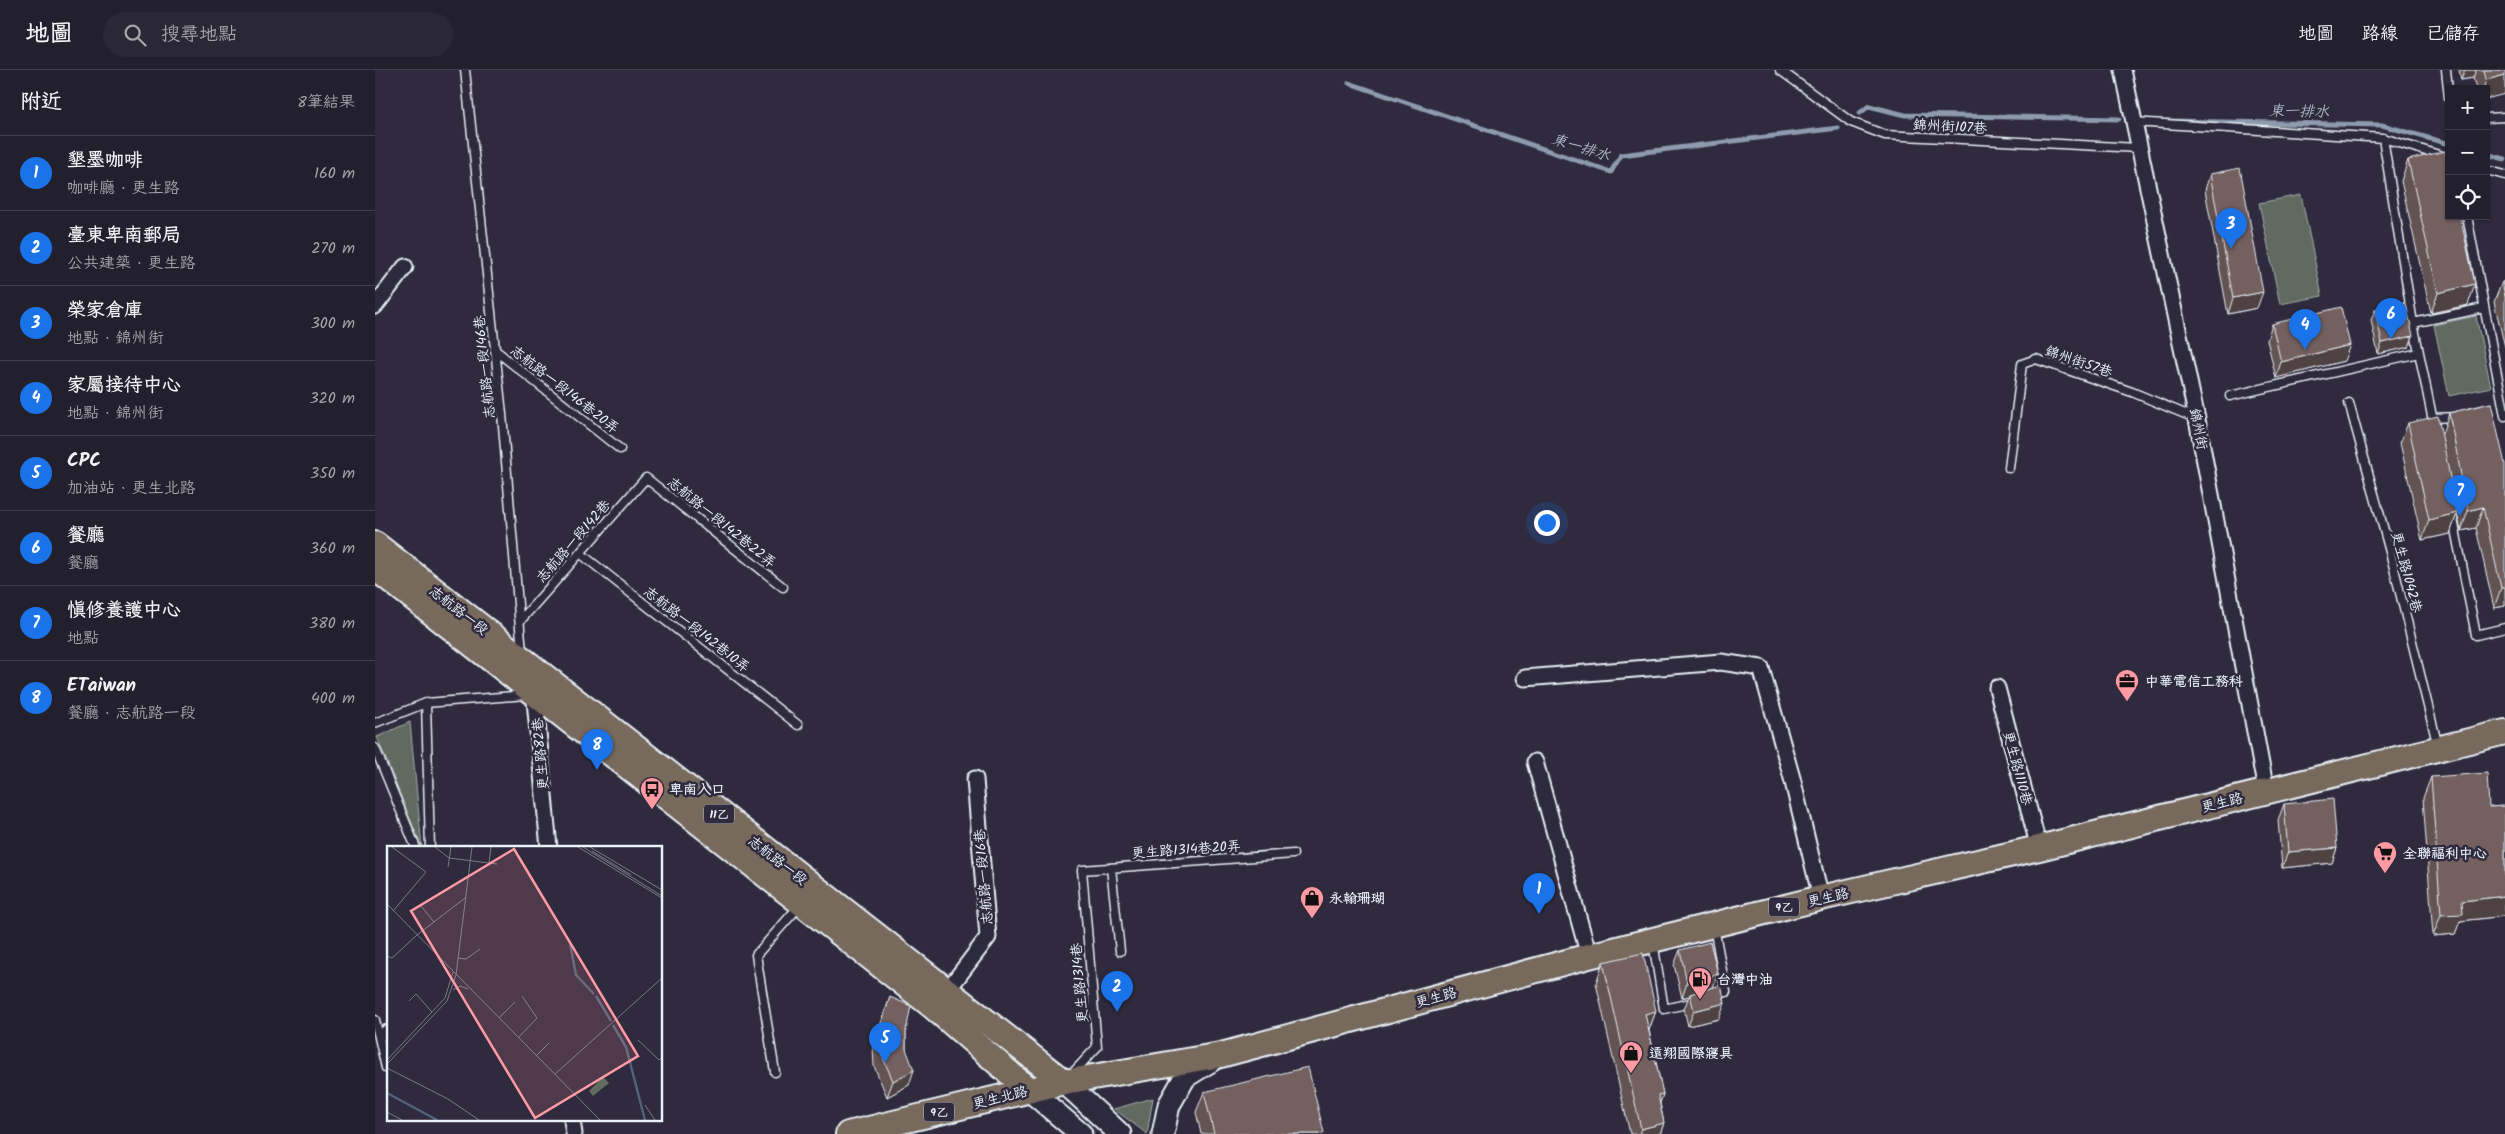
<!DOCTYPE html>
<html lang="zh-TW">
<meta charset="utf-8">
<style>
body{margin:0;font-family:Kalam,"LXGW WenKai TC",sans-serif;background:#2b2836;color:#f1f3f6}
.controls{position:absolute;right:15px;top:15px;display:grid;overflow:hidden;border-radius:0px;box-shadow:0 1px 4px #0004}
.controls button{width:45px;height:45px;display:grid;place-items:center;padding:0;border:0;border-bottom:1px solid #403e4a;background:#23202e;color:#f1f3f6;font:25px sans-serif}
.you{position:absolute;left:1171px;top:452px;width:18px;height:18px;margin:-12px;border:4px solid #fff;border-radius:50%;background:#1a73e8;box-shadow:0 0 0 8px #1a73e833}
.badge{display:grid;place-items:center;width:32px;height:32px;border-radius:50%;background:#1a73e8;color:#fff;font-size:16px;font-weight:700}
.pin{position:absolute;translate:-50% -41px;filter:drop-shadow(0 1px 2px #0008)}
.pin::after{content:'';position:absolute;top:26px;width:18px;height:15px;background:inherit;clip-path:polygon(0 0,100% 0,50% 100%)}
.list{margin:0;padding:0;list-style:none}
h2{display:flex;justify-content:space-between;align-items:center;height:65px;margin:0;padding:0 20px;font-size:21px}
h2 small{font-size:16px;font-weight:400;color:#a3a3aa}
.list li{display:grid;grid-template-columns:32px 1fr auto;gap:15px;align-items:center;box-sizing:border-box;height:75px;padding:0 20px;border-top:1px solid #403e4a}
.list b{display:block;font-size:19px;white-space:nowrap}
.list p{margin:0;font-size:16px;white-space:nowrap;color:#a3a3aa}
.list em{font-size:16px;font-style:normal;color:#a3a3aa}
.icon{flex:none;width:28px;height:28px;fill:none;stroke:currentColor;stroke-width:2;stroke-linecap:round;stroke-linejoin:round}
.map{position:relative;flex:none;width:2130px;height:1064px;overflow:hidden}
header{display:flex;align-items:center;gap:30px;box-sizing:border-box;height:70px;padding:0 25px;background:#23202e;border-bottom:1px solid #403e4a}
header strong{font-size:24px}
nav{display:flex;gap:28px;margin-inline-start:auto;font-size:18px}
.search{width:350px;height:45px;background:#2b2836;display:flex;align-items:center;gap:12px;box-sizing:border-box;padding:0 18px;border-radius:28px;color:#a3a3aa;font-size:19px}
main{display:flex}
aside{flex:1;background:#23202e}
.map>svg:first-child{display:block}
.green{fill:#616b60;stroke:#a4aeac}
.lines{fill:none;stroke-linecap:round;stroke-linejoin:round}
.stream{stroke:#8e9bae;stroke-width:5}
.lane-casing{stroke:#e8f1f8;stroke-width:11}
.street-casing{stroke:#e8f1f8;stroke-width:19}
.secondary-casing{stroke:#e8f1f8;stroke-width:25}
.primary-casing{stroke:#e8f1f8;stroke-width:28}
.lane{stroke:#2f2a3d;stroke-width:8}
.street{stroke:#2f2a3d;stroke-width:15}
.secondary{stroke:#2f2a3d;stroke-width:21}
.primary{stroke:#77695c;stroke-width:24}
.wall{fill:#635352;stroke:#e8f1f8}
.shaded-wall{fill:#504342;stroke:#e8f1f8}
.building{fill:#73605f;stroke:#e8f1f8}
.labels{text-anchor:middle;stroke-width:5;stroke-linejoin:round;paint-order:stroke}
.shield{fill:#2f2a3d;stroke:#b0b5c0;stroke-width:1}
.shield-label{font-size:12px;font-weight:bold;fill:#e8f1f8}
.street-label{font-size:14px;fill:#e8f1f8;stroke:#2f2a3d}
.poi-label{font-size:14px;font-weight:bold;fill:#e8f1f8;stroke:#2f2a3d;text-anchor:start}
.water-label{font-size:15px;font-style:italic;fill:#acb8c6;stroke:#2f2a3d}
.inset-river{fill:none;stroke:#52627c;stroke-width:2.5}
.inset-road{fill:none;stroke:#797a88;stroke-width:1}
.view{fill:#ff9aa2;fill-opacity:0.15;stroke:#ff9aa2;stroke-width:2.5}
.inset-edge{fill:none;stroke:#e8f1f8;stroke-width:2.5}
</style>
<header>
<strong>地圖</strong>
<div class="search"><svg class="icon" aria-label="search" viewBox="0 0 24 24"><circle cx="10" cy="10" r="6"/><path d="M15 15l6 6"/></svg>搜尋地點</div>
<nav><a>地圖</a><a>路線</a><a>已儲存</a></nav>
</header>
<main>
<aside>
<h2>附近<small>8筆結果</small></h2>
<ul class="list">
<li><span class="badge">1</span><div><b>墾墨咖啡</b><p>咖啡廳 · 更生路</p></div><em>160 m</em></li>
<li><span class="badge">2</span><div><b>臺東卑南郵局</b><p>公共建築 · 更生路</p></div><em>270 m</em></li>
<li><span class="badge">3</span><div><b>榮家倉庫</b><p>地點 · 錦州街</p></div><em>300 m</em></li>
<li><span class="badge">4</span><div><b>家屬接待中心</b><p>地點 · 錦州街</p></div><em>320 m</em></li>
<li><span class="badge">5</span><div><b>CPC</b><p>加油站 · 更生北路</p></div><em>350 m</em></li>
<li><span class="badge">6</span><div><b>餐廳</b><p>餐廳</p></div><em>360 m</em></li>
<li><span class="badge">7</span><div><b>慎修養護中心</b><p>地點</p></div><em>380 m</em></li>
<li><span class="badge">8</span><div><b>ETaiwan</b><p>餐廳 · 志航路一段</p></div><em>400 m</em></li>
</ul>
</aside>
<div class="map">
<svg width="2130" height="1064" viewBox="0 0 2130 1064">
<rect width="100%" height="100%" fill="#2f2a3d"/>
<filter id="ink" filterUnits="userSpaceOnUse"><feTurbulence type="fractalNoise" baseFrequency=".02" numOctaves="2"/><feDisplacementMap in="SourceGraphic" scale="10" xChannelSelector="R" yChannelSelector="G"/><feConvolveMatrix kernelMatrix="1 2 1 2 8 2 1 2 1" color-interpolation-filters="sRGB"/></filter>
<g filter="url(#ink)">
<path class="green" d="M1926,125l21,101 -42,8 -21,-101z
M2101,246l15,71 -42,9 -15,-71z
M35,652l12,126 -45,-111z
M778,1028l-6,36 -33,-25z"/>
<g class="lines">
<path class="stream" d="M974,13l262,89 10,-17 217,-27
M1485,43l9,-7 36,9 214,4
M1792,51l215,4 67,19
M2111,84l19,5"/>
<g class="lane-casing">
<path id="lane" d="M90,0l37,344 20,238
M1405,0l71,52 34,13 253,13
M2071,0l3,28
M2111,48l19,-1
M1758,52l250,16
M2111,100l19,5
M2092,146l38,200
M2038,253l71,-15
M120,280l125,99
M1855,326l189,-43
M1974,333l41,149 48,195
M2057,348l26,-1
M2059,356l-21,-103 -30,-185 66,20
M1634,398l13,-104 14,-5 96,33 65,27
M2077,444l24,121 29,-7
M205,483l218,172
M145,551l126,-143 137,109
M51,633l4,145
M0,653l51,-20 100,-8
M0,678l41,100
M736,798l9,83
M1278,872l11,67 31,-7
M1339,926l12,-4 -12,-65
M0,950l11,48
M400,1002l-19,-117 45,-51
M696,1005l26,-28 -15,-177 211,-16"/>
</g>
<g class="street-casing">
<path id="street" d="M1748,0l74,349 69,372
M0,236l30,-39
M1150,608l196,-16 40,6 31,110 29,120
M1622,618l42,160
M159,620l15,158
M1160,692l54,194
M572,921l41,-54 -13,-158
M12,963h2
M197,1050l2,14"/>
</g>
<g class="secondary-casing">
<path id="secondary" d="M689,1012l56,52
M654,1020l52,44
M788,1064l6,-29 16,-28 32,-20"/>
</g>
<g class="primary-casing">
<path id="primary" d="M0,474l689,538
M0,498l556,437 98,85
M473,1064l216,-52 157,-27 368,-99 232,-58 218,-50 466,-116"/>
</g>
<use href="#lane" class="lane"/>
<use href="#street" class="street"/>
<use href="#secondary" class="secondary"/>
<use href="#primary" class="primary"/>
</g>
<path class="wall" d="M2084,0h46l-19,19h-10l-3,-11 -12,2z
M2033,90l60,145 -37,8 -30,-132z
M1835,104l47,134 -29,6 -23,-124z
M2130,211v66l-11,-45 8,-20z
M2000,240l38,26 -4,11 -31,7 -7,-34z
M1897,254l72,37 -68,17 -9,-38z
M2116,333l14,203 -11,2 -18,-80 -15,3 -4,-18 -7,21 -28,6 -22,-97 8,-20 34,11 7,-21z
M2056,707l58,30 16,-1v110l-45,5 -5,13 -22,2 -10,-138z
M1909,734l53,44 -5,15 -50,5 -4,-48z
M1305,880l33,37 6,32 -31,7 -4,-17 5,-13 -7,2 -8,-33z
M1228,892l53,49 -7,19 14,64 -3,9 4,20 -4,11h-30l-34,-151z
M515,927l16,34v18l3,36 -22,12 -13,-31 -1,-19z
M829,1022l119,42h-122l-5,-22z"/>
<path class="shaded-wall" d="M2090,0h11l-3,8 -12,2z
M2130,5v19l-19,5v-10h-3l3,-9z
M2100,214l-7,21 -37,8 7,-20z
M1888,222l-6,16 -29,6 5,-16z
M2038,266l-4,11 -31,7 4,-11z
M1975,275l-6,16 -68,17 5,-16z
M2108,437l-7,21 -15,3 7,-20z
M2082,443l-7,21 -28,6 7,-20z
M2130,517v19l-11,2 7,-20z
M1962,778l-5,15 -50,5 6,-16z
M2130,826v20l-45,5 -5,13 -22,2 8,-21 21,-14z
M1343,904l-6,16 -22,4 -1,2 -7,2 5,-15z
M1350,933l-6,16 -31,7 6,-15z
M1281,941l-8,21 -3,-18z
M539,1000l-5,15 -22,12 6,-16z
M1288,1024l-7,20 2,-19z
M1289,1053l-4,11h-21l2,-5z"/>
<path class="building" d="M2109,0h21v5l-19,5z
M2070,81l4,18v47h11l15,68 -37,9 -30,-133z
M1865,98l23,124 -30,6 -23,-124z
M2130,211v15l-3,-14z
M2031,233l7,33 -31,7 -7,-33z
M1966,237l9,38 -69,17 -9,-38z
M2116,333l14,61v123l-4,1 -18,-81 -15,4 -19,-98z
M2063,346l19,97 -28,7 -21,-97z
M2112,703l2,34 16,-1v90l-43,5 1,13 -22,1 -10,-138z
M1958,729l4,49 -49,4 -4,-48z
M1335,872l8,32 -31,9 -7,-33z
M1268,883l13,58 -11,3 18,80 -5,1 6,28 -23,6 -38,-167z
M1346,915l4,18 -31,8 -4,-17z
M515,927l21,9 -5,25v18l8,21 -21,11 -13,-30 -1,-20z
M933,997l16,66 -6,1h-104l-10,-42z"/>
</g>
<defs>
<g id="office-pin" transform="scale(1.25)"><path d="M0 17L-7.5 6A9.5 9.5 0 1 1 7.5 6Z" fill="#ff9aa2" stroke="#2f2a3d"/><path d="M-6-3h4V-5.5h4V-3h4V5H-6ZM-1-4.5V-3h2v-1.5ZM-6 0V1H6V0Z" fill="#111"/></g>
<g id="bus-pin" transform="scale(1.25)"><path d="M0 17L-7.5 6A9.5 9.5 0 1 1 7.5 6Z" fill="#ff9aa2" stroke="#2f2a3d"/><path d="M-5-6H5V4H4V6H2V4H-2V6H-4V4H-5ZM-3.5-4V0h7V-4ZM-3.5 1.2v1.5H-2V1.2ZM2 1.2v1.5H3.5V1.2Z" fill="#111"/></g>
<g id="supermarket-pin" transform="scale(1.25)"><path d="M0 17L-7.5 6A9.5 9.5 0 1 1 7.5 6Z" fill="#ff9aa2" stroke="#2f2a3d"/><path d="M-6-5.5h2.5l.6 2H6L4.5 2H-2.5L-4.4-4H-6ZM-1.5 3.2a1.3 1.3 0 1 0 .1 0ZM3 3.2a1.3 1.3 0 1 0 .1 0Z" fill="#111"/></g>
<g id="shop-pin" transform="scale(1.25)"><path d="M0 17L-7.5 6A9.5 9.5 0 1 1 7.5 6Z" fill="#ff9aa2" stroke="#2f2a3d"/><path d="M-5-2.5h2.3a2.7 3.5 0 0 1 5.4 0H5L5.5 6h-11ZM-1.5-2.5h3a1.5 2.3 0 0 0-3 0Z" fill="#111"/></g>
<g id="fuel-pin" transform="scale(1.25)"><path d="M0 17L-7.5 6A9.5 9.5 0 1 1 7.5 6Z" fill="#ff9aa2" stroke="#2f2a3d"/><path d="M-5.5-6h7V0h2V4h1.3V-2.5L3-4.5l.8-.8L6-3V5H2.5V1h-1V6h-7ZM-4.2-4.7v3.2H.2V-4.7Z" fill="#111"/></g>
</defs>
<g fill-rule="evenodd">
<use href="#office-pin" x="1752" y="611"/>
<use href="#bus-pin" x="277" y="719"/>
<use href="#supermarket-pin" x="2010" y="783"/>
<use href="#shop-pin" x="937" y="828"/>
<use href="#fuel-pin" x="1325" y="909"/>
<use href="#shop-pin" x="1256" y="983"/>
</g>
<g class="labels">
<g class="shield">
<rect x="329" y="734.5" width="30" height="19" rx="4"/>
<rect x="1394" y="827.5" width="30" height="19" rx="4"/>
<rect x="549" y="1032.5" width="30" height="19" rx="4"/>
</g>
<g class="shield-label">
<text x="344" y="748">11乙</text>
<text x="1409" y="841">9乙</text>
<text x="564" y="1046">9乙</text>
</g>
<g class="street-label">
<text transform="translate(1575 56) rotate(3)" y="5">錦州街107巷</text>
<text transform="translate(1704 291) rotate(19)" y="5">錦州街57巷</text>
<text transform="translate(109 297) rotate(-96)" y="5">志航路一段146巷</text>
<text transform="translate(190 319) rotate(38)" y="5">志航路一段146巷20弄</text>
<text transform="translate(1824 359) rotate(79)" y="5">錦州街</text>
<text transform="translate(347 452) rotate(39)" y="5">志航路一段142巷22弄</text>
<text transform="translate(198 471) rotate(-49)" y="5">志航路一段142巷</text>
<text transform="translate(2032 502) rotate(75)" y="5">更生路1042巷</text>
<text transform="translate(84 540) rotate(38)" y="5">志航路一段</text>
<text transform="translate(322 559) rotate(38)" y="5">志航路一段142巷10弄</text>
<text transform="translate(165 684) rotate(-95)" y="5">更生路82巷</text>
<text transform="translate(1643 698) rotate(75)" y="5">更生路1110巷</text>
<text transform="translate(1847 732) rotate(-14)" y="5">更生路</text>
<text transform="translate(811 779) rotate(-4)" y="5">更生路1314巷20弄</text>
<text transform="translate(403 790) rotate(38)" y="5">志航路一段</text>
<text transform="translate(608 807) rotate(-95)" y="5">志航路一段16巷</text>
<text transform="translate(1453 827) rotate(-13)" y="5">更生路</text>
<text transform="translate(704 913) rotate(-95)" y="5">更生路1314巷</text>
<text transform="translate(1061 927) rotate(-15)" y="5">更生路</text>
<text transform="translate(625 1027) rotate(-14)" y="5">更生北路</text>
</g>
<g class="poi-label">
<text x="1770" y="616">中華電信工務科</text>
<text x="294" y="724">卑南入口</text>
<text x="2028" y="788">全聯福利中心</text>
<text x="954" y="833">永翰珊瑚</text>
<text x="1342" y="914">台灣中油</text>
<text x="1274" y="988">遠翔國際寢具</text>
</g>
<g class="water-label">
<text transform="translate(1924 41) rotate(1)" y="5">東一排水</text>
<text transform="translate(1206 77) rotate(17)" y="5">東一排水</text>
</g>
</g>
<g transform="translate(12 776)">
<rect width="275" height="275" fill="#2f2a3d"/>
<path d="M216,231l6,6 -16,13 -4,-5z" fill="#616b60"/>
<path class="inset-river" d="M183,98l6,31 18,19M209,150l15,25M226,179l13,22 19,73M0,247l50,27"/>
<path class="inset-road" d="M5,1l34,25 -33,39M48,1l14,11 48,6M191,1l84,51M196,1l79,49M203,1l72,43M205,5l39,24M102,17l2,-16M61,21l3,-20M0,58l213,216M34,60l13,16M0,110l5,2 25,-23 48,-37M71,112l8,1 14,-10M69,129l16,-128M66,144l7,-4 8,3M22,155l7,-7 16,18M112,172l16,-16M131,192l19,-20 -15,-22M251,194l21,20 3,-3M149,210l13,-13M0,214l58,-62 8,-26M0,218l60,-63 9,-26M0,222l61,31 31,21M168,228l107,-96M258,259l10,15M0,266l15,8"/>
<path class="view" d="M127,3l124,207 -103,62 -124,-207z"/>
<rect width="275" height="275" class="inset-edge"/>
</g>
</svg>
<div class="controls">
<button>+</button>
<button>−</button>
<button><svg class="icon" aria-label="locate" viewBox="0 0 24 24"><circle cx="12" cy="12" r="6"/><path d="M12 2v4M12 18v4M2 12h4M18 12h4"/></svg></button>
</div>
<div class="you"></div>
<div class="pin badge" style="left:1164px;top:844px">1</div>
<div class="pin badge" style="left:742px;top:942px">2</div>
<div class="pin badge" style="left:1856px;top:179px">3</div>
<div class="pin badge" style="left:1930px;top:280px">4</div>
<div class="pin badge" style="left:510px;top:993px">5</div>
<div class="pin badge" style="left:2016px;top:269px">6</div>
<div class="pin badge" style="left:2085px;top:446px">7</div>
<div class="pin badge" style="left:222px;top:700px">8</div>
</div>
</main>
